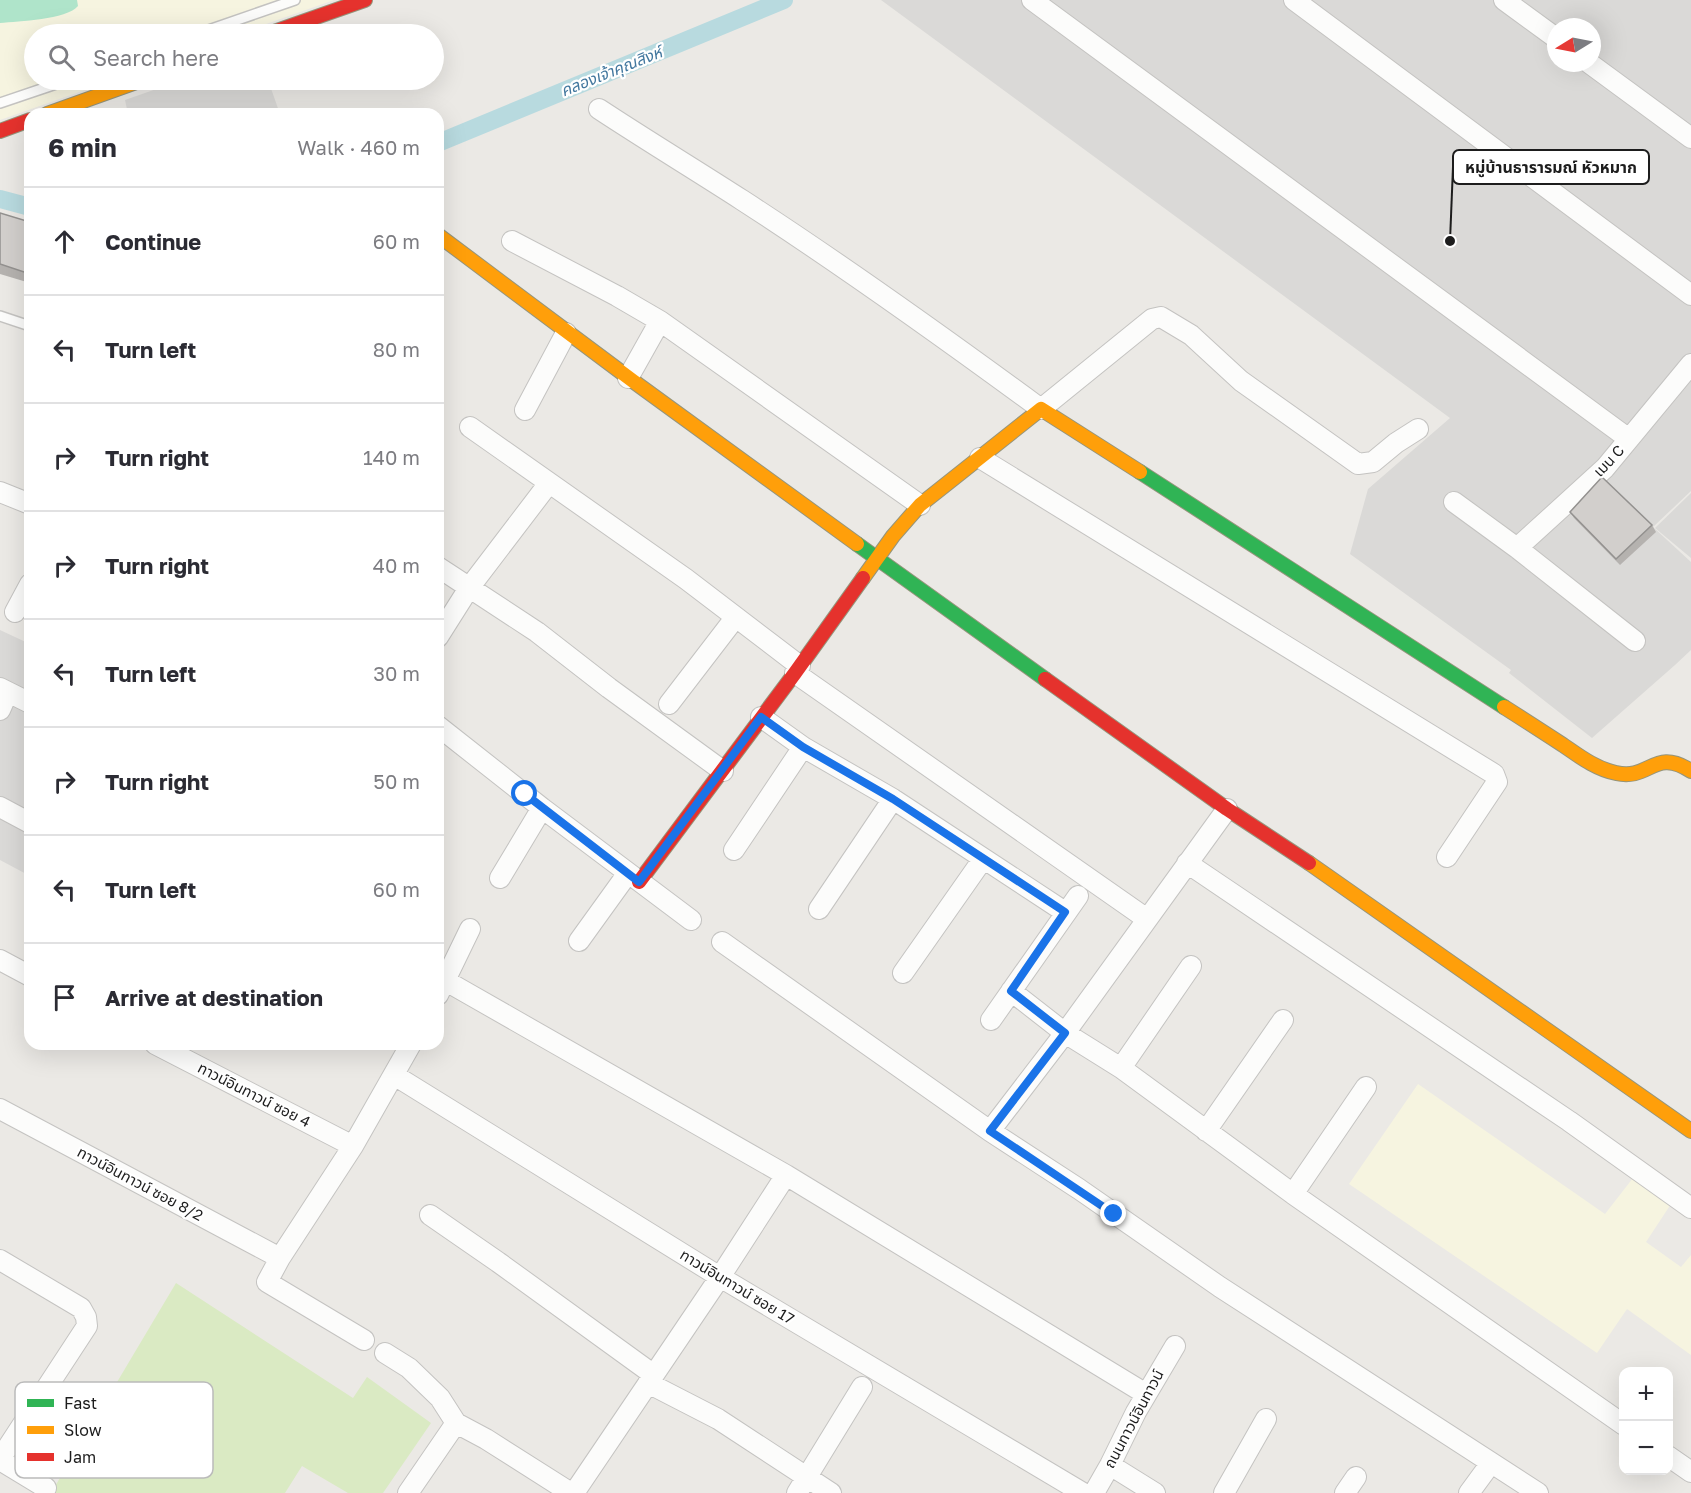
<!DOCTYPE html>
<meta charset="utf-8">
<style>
body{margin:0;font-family:"Golos Text","Noto Sans Thai",sans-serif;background:#f7f7f7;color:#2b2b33}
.controls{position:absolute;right:18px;bottom:18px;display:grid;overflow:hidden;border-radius:12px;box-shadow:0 6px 24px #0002}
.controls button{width:54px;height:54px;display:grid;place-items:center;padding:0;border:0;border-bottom:2px solid #e1e1e2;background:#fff;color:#2b2b33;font:30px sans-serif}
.compass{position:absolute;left:1547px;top:18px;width:54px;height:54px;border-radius:50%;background:#fff;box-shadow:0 6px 24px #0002;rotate:260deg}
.stop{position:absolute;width:18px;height:18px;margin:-14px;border:4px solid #1a73e8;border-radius:50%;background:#fff}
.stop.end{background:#1a73e8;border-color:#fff;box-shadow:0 2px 6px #0008}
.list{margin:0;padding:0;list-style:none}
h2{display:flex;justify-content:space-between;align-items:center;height:78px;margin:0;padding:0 24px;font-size:26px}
h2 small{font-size:20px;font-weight:400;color:#7c7c81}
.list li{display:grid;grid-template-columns:39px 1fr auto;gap:18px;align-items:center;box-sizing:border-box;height:108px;padding:0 24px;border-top:2px solid #e1e1e2}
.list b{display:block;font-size:22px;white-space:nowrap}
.list em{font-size:20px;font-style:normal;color:#7c7c81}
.icon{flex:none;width:33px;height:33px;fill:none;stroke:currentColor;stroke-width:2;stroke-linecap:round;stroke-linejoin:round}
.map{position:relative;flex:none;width:1691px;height:1493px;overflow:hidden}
.search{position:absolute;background:#fff;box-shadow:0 6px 24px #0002;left:24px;top:24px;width:420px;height:66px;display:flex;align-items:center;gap:15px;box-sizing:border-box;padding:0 21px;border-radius:33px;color:#7c7c81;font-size:22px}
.panel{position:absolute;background:#fff;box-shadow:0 6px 24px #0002;left:24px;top:108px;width:420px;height:942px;border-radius:18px}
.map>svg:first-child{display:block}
.residential{fill:#dad9d7;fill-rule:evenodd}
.education{fill:#f6f4e0}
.grass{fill:#daeac3}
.pitch{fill:#afe4ca}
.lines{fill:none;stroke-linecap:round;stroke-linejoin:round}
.canal{stroke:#b8dadf;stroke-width:18}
.lane-casing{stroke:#c4c3c1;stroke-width:12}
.street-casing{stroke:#c4c3c1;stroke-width:22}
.fast-casing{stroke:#95957c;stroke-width:16}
.slow-casing{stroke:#95957c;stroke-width:16}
.jam-casing{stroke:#95957c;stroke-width:16}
.lane{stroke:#fcfcfb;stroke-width:9}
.street{stroke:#fcfcfb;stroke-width:20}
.fast{stroke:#30b455;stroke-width:14}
.slow{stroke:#ff9f0a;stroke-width:14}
.jam{stroke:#e5322d;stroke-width:14}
.wall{fill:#b5b2af}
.building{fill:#d2cfcc;stroke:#93918f;stroke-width:1.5}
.route{stroke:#1a73e8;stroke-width:8}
.labels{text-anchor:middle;stroke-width:4.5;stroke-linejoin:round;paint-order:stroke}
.street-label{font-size:15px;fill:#1d1d1d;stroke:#fff}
.water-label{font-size:16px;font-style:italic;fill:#42779e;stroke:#fff}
.key{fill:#fff;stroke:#bbb;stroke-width:1.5}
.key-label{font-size:16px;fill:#1d1d1d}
.leader{fill:none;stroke:#1d1d1d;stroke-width:2}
.callout-dot{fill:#1d1d1d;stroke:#fff;stroke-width:2}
.callout{fill:#fff;stroke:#1d1d1d;stroke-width:2}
.callout-label{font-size:16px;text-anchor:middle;font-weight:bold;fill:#1d1d1d}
</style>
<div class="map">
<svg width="1691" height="1493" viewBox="0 0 1691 1493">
<rect width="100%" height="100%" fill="#ebe9e5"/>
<path class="residential" d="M881,0h810v491l-38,36 38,35v88l-16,15 -83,73 -83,-65 2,-3 -161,-116 18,-65 82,-71zM1556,27h36v36h-36z
M182,80h86l12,34h-152l-3,-14z
M1691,493v65l-36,-30z
M0,630l30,14v232l-30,-16z"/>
<path class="education" d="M0,0h334l-96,34h-204v46h79l-113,40z
M1418,1084l187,130 28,-36 38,26 -25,38 35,25 10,-12v100l-64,-46 -30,44 -248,-169z"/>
<path class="grass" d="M176,1283l177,115 14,-21 64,46 -48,70h-35l-46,-27 -17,27h-234z"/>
<path class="pitch" d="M0,0h77l1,6c-12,14 -59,15 -78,17z"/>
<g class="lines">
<path class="canal" d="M438,143l346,-143
M0,199l30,8"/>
<g class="lane-casing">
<path id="lane" d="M197,34l98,-34
M0,103l68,-23
M0,316l30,10"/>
</g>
<g class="street-casing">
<path id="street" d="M1032,0l597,439
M1294,0l397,295
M1504,0l52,38
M1589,63l102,75
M599,109c47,31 95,60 143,91 102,66 201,137 299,209l111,-90 9,-2 30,18 50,46 117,83 15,-2 23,-19 22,-14
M512,241l105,55 43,25 260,184
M628,378l32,-57
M525,410l41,-77
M470,427l216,152 114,87
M980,458l514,316 3,8 -50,75
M0,492l30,12
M1454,502l63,46 118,93
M1517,548l88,-80 86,-104
M438,567l99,65 72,56 114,83
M15,612l15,-28
M438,637l31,-49 80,-105
M795,673l352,246
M0,688l30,15
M669,704l66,-86
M0,710l8,-18
M761,717l42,30 90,52 172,113
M438,726l104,82 149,112
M0,807l30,16
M734,850l69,-103
M1187,863l382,258 122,87
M500,878l42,-70
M819,909l74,-110
M579,941l49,-68
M722,942l268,189 89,58 141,98 318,206
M0,960l30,16
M903,973l80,-114
M446,981l340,194 360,219
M1011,991l54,42 56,35 172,126 331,231
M438,995l32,-66
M991,1020l87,-124
M155,1044l198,102
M1121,1068l70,-102
M394,1075l326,202 363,216
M0,1109l280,149
M990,1131l75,-98 162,-224
M1206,1131l77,-111
M1293,1194l73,-107
M430,1215l68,47 156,113
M0,1260l81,48 5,9 1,9 -87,133
M364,1340l-97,-58 13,-24 73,-112 58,-102
M385,1353l24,15 31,30 16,25 30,16 85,54
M648,1383l70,36 113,74
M1668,1456l23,16
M0,1460l46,28
M1110,1465l45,28
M408,1493l48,-70
M574,1493l146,-216 66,-102
M797,1493l65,-106
M1094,1493l16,-28 26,-53 39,-66
M1224,1493l42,-74
M1345,1493l11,-16
M1469,1493l22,-30"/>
</g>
<g class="fast-casing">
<path id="fast" d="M1140,472l364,235
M857,544l188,135"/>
</g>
<g class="slow-casing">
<path id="slow" d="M47,114l95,-34
M438,235l195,146 224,163
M863,578l30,-42 27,-31 121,-96 99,63
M1504,707c19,12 39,25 59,38 16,11 33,24 53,28 34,8 38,-26 75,-2
M1309,863l382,268"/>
</g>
<g class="jam-casing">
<path id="jam" d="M268,34l97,-34
M0,131l30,-11
M1045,679l182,130 82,54
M639,882l156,-209 68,-95"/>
</g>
<use href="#lane" class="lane"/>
<use href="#street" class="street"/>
<use href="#fast" class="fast"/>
<use href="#slow" class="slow"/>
<use href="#jam" class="jam"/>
</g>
<path class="wall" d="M0,213l30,9v61l-30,-9z
M1570,512l82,13 4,7 -36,33 -46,-47z"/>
<path class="building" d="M0,213l30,9v52l-30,-10z
M1602,477l50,48 -36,34 -46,-47z"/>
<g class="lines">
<path class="route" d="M525,794l114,88 122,-165 42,30 90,52 172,113 -54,79 54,42 -75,98 124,83"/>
</g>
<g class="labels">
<g class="street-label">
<text transform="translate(1609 461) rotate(-47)" y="5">เมน C</text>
<text transform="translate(254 1095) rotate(27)" y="5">ทาวน์อินทาวน์ ซอย 4</text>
<text transform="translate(140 1184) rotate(28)" y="5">ทาวน์อินทาวน์ ซอย 8/2</text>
<text transform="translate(737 1287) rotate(31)" y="5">ทาวน์อินทาวน์ ซอย 17</text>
<text transform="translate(1134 1419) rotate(-62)" y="5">ถนนทาวน์อินทาวน์</text>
</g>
<g class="water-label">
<text transform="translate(611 71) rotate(-22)" y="6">คลองเจ้าคุณสิงห์</text>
</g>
</g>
<rect x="15" y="1382" width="198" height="96" rx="9" class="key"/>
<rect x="27" y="1399" width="27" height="8" fill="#30b455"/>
<rect x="27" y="1426" width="27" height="8" fill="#ff9f0a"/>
<rect x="27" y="1453" width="27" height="8" fill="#e5322d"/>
<g class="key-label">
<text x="64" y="1409">Fast</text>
<text x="64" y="1436">Slow</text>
<text x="64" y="1463">Jam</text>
</g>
<path class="leader" d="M1450 241L1453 167"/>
<circle class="callout-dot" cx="1450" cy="241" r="6"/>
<rect class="callout" x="1453" y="150" width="196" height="34" rx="6"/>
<g class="callout-label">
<text x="1551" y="173">หมู่บ้านธารารมณ์ หัวหมาก</text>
</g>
</svg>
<div class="controls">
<button>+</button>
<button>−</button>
</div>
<svg class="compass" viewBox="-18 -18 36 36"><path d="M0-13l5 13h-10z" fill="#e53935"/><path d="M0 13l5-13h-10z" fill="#7c7c81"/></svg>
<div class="stop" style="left:525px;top:794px"></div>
<div class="stop end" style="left:1114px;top:1214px"></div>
<div class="search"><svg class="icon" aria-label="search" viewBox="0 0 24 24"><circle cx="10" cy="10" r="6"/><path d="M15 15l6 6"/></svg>Search here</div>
<section class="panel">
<h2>6 min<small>Walk · 460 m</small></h2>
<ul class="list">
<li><svg class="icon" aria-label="ahead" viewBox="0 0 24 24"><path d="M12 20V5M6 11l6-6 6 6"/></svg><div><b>Continue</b></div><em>60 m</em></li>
<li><svg class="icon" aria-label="left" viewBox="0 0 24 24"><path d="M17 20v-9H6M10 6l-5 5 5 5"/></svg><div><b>Turn left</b></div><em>80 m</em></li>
<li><svg class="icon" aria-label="right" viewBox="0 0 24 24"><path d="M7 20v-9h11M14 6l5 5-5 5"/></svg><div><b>Turn right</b></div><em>140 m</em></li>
<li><svg class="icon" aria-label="right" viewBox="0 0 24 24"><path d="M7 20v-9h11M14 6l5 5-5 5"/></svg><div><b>Turn right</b></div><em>40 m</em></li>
<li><svg class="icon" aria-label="left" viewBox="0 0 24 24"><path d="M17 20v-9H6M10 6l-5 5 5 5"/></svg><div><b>Turn left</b></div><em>30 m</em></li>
<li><svg class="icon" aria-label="right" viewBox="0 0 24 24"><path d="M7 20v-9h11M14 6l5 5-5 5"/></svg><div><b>Turn right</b></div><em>50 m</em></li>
<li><svg class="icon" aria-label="left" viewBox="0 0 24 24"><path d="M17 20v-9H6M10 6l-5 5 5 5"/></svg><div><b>Turn left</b></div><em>60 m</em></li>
<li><svg class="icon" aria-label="arrive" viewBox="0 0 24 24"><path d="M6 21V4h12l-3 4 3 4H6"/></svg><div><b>Arrive at destination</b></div></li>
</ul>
</section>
</div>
